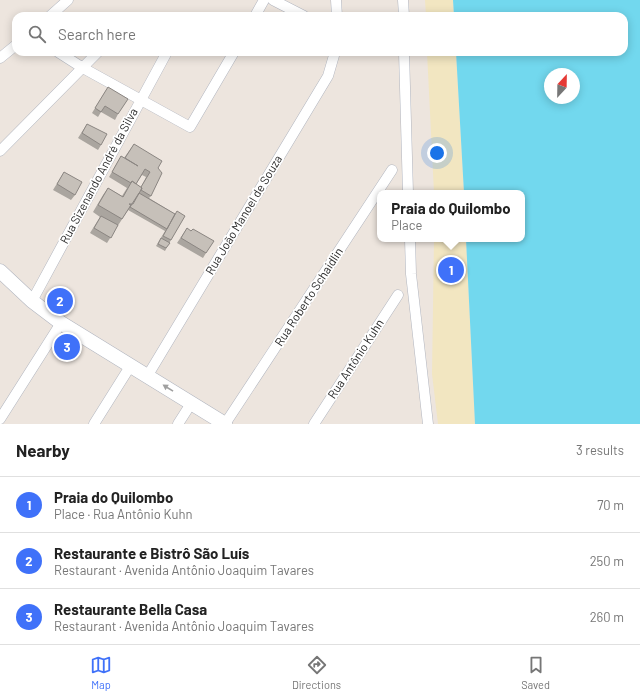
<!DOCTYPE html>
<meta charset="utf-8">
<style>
body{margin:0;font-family:Barlow,sans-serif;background:#f2f2f2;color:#222}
.compass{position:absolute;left:544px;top:68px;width:36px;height:36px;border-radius:50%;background:#fff;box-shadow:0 2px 10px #0003;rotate:22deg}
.you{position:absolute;left:437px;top:153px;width:14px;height:14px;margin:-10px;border:3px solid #fff;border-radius:50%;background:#1a73e8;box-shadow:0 0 0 6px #1a73e833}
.badge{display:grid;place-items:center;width:26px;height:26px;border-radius:50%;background:#3f71f9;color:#fff;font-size:13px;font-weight:700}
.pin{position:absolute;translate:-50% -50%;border:2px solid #fff;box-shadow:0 1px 4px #0006}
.popup{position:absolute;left:377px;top:190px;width:148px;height:52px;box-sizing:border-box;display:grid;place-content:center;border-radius:8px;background:#fff;filter:drop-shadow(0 1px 3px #0005);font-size:13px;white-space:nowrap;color:#767676}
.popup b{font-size:15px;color:#222}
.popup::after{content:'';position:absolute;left:50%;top:100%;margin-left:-8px;border:8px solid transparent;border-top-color:#fff}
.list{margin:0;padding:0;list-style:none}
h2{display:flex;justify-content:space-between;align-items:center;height:52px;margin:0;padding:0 16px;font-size:17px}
h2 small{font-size:13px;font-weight:400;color:#767676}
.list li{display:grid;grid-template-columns:26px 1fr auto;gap:12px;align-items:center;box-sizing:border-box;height:56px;padding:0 16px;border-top:1px solid #e0e0e0}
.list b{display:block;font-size:15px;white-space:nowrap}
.list p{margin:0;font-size:13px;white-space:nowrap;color:#767676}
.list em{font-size:13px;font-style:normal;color:#767676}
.icon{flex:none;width:22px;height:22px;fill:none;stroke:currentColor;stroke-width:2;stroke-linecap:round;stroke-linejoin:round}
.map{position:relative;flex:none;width:640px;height:424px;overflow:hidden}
.search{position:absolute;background:#fff;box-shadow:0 2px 10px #0003;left:12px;right:12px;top:12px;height:44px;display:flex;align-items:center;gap:10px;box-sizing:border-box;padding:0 14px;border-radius:12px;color:#767676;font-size:15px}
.sheet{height:220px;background:#fff}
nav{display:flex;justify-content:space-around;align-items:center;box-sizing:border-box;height:56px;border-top:1px solid #e0e0e0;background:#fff;font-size:11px;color:#767676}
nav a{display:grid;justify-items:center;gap:2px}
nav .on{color:#3f71f9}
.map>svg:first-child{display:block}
.sand{fill:#f2e6c1}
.water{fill:#72d8ee;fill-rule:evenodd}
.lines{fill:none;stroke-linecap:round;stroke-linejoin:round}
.street-casing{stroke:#b1b5bf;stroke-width:11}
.secondary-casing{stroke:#b1b5bf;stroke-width:15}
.street{stroke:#fff;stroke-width:10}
.secondary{stroke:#fff;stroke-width:14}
.wall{fill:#aaa59f;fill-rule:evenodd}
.building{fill:#c6c0b9;stroke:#8b8682}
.oneway{fill:#a0a0a0}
.labels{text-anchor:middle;stroke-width:3.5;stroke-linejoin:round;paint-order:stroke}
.street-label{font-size:12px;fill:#2b2b2b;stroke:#fff}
</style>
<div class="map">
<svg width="640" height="424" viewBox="0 0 640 424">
<rect width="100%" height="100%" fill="#ede5de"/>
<path class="sand" d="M425,0h28l1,16h-28z
M427,52h29l8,141h-30z
M434,239h32l9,185h-37l-6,-50z"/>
<path class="water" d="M453,0h187v424h-165l-9,-185h56v-46h-58l-8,-141h168v-36h-170zM550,74h24v24h-24z"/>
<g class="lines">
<g class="street-casing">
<path id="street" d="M273,0l31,16
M336,0l1,16
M403,0l1,16
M50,16l18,-16
M255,16l9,-16
M58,52l25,16 107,59 44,-75
M404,52l4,141
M0,58l16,-13
M0,151l98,-99
M410,239l1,35 17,150
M32,301l135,-249
M148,375l180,-299 7,-24
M0,419l61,-96
M94,424l37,-59
M178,424l14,-22
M225,424l167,-254
M314,424l84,-129"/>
</g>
<g class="secondary-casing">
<path id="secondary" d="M0,271l32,30 29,22 164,101"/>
</g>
<use href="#street" class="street"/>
<use href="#secondary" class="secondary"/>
</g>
<path class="wall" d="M108,87l10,27 -3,6 -14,-8 -3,5 -6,-4z
M87,124l14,21 -3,5 -20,-12z
M134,144l24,24 -7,28 -2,2 26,16 -4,26 -6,11 -9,-5 9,-15 -37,-21 -11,17 -10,16 -17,-10 10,-16 -7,-5 10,-17 5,-7 14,8 5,-8 -18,-11 12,-21 3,2zM142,175l4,2 -5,10 -5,-3z
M64,172l11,23 -4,5 -18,-10z
M187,228l19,25 -3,5 -26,-15z"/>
<path class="building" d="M108,87l20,12 -10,15 -13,-8 -4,6 -6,-4z
M87,124l20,10 -6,11 -19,-12z
M134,144l28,17 -4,7 4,5 -11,23 -10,-6 1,-2 -1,-1 9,-15 -5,-3 -9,15 -4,-3 -1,2 -19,-11 9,-16 17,10 -13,-8z
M64,172l18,10 -7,13 -18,-11z
M132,181l10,7 -9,16h-4l2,1 -9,14 -24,-14 10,-17 15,9z
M139,193l36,21 -8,15 -37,-22z
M177,211l8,5 -14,24 -8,-4z
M101,216l17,9 -7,13 -17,-10z
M187,228l4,3 2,-2 21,12 -8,12 -25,-15z
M161,238l9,5 -4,5 -8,-4z"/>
<defs><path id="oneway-solid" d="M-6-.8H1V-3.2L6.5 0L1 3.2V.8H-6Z"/></defs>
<use class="oneway" href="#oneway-solid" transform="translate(168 388) rotate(-148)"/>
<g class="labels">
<g class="street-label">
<text transform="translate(99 176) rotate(-62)" y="4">Rua Sizenando André da Silva</text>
<text transform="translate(244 215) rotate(-59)" y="4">Rua João Manoel de Souza</text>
<text transform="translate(309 297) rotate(-57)" y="4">Rua Roberto Schaidlin</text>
<text transform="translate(356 359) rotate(-57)" y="4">Rua Antônio Kuhn</text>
</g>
</g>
</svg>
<svg class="compass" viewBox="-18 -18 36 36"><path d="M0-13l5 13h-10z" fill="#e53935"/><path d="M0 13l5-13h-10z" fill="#767676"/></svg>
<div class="you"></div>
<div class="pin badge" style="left:451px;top:270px">1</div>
<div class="popup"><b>Praia do Quilombo</b>Place</div>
<div class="pin badge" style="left:60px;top:301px">2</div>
<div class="pin badge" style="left:67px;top:347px">3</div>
<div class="search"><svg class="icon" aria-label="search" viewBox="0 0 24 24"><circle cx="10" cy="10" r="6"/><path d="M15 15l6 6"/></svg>Search here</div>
</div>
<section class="sheet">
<h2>Nearby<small>3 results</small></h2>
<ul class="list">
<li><span class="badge">1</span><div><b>Praia do Quilombo</b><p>Place · Rua Antônio Kuhn</p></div><em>70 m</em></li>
<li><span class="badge">2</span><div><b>Restaurante e Bistrô São Luís</b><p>Restaurant · Avenida Antônio Joaquim Tavares</p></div><em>250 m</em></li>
<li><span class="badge">3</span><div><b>Restaurante Bella Casa</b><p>Restaurant · Avenida Antônio Joaquim Tavares</p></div><em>260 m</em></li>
</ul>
</section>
<nav>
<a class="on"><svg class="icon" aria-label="map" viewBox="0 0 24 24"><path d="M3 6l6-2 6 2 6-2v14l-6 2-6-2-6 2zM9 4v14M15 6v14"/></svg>Map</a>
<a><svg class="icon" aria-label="directions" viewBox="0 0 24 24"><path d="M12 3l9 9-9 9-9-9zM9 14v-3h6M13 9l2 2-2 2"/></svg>Directions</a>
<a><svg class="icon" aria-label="saved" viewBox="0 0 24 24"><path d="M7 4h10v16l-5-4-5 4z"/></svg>Saved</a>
</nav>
